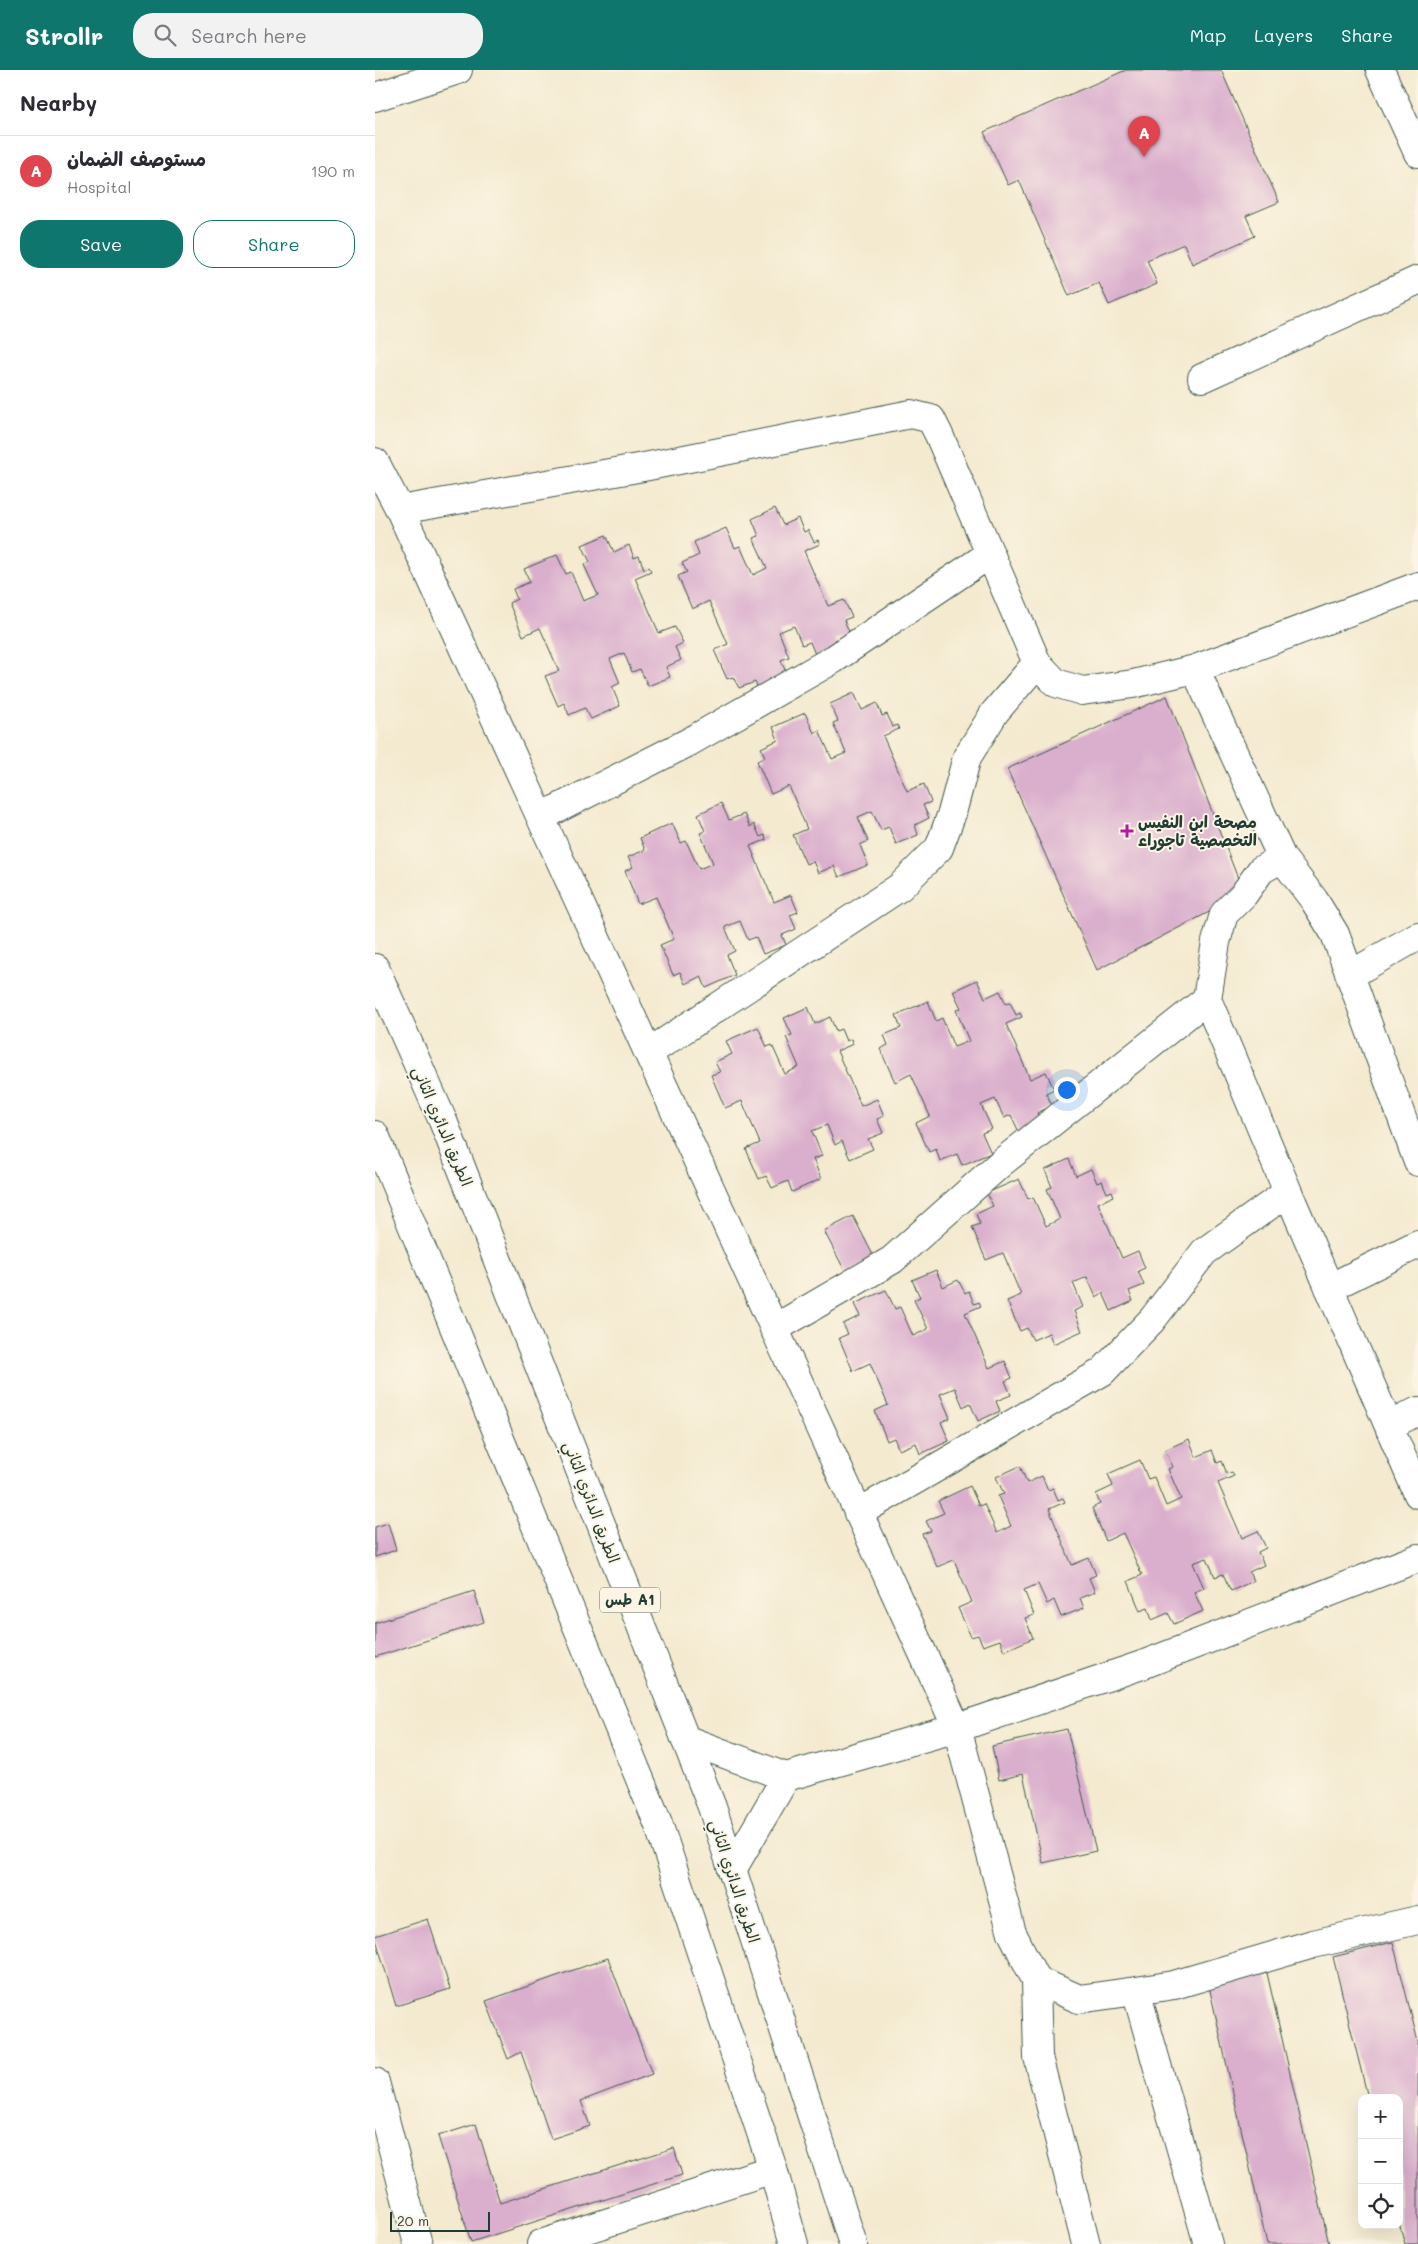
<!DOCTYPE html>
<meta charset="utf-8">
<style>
body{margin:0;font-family:Mali,"Playpen Sans Arabic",sans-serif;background:#f2f2f3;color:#2b2b33}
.controls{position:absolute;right:15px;bottom:15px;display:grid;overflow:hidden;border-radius:10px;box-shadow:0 5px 20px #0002}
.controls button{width:45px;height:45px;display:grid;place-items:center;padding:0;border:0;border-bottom:1px solid #e1e1e2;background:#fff;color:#2b2b33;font:25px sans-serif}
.scale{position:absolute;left:15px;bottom:12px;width:100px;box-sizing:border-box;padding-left:5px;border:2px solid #1f3d34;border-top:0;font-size:14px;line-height:18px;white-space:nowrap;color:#1f3d34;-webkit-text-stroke:4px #fcf5e5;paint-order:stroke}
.you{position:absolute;left:691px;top:1019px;width:18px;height:18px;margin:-12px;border:4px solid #fff;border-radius:50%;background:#1a73e8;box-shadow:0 0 0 8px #1a73e833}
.badge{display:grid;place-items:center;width:32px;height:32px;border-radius:50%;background:#0f766e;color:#fff;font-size:16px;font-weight:700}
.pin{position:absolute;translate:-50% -41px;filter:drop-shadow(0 1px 2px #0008)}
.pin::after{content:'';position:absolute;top:26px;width:18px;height:15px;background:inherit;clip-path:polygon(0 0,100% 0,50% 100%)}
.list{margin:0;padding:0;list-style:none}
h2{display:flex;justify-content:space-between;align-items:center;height:65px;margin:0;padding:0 20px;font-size:21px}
h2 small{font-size:16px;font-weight:400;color:#7c7c81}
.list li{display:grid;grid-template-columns:32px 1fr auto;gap:15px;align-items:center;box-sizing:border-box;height:70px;padding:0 20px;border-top:1px solid #e1e1e2}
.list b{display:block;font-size:19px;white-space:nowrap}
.list p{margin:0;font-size:16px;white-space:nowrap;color:#7c7c81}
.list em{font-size:16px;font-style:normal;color:#7c7c81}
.actions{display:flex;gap:10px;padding:15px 20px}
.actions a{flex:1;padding:11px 0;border:1px solid #0f766e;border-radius:20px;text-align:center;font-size:18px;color:#0f766e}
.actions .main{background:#0f766e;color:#fff}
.icon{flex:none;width:28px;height:28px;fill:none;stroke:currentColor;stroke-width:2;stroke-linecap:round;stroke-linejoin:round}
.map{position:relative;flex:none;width:1043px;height:2174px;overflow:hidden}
header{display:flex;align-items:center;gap:30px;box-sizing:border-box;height:70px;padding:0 25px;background:#0f766e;color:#fff}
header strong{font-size:24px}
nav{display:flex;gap:28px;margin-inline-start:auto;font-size:18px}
.search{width:350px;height:45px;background:#f2f2f3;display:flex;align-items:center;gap:12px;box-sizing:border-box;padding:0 18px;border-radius:20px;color:#7c7c81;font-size:19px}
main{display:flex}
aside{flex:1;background:#fff}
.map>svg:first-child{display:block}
.building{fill:#daafcd}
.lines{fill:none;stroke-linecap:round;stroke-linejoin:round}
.minor-casing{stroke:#3f574b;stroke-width:30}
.highway-casing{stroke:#3f574b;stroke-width:30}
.minor{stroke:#fff;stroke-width:28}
.highway{stroke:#fff;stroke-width:28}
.poi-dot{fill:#b5179e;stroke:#fcf5e5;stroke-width:2}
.labels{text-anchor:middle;stroke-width:4;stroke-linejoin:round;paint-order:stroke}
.shield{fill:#fcf5e5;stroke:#617469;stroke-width:1}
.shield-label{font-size:15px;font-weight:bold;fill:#1f3d34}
.poi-label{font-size:16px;font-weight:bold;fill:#1f3d34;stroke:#fcf5e5;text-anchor:start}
.street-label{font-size:16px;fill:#1f3d34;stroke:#fcf5e5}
</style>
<header>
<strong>Strollr</strong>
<div class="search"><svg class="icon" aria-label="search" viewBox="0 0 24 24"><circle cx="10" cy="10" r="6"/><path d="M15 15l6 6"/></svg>Search here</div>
<nav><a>Map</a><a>Layers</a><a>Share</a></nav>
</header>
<main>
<aside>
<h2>Nearby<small></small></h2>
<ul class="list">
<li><span class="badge" style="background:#e0444e">A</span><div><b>مستوصف الضمان</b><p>Hospital</p></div><em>190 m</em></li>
</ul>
<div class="actions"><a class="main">Save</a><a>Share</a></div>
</aside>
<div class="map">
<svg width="1043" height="2174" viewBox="0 0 1043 2174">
<rect width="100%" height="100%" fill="#fcf5e5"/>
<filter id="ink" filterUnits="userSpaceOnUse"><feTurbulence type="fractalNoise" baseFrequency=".02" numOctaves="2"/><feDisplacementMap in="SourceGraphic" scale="10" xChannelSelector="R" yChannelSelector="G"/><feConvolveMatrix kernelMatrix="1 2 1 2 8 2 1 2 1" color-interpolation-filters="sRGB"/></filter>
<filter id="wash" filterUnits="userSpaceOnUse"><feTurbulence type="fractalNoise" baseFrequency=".0096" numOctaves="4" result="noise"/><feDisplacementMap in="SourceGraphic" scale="20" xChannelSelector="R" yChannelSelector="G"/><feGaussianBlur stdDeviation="1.12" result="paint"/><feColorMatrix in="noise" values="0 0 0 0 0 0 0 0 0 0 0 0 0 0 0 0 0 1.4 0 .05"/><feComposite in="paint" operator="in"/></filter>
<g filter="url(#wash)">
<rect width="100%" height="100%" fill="#f4ead0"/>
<g id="blocks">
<path class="building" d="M751,0h95l58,132 -33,14 9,20 -63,28 -8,-20 -37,16 10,24 -48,21 -10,-22 -30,13 -50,-116 -11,5 -24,-53z
M400,438l8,17 15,-7 6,14 4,-2 6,12 4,-2 2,4 -16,7 24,55 16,-6 8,17 -8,3 6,14 -15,6 5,10 -23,9 -7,-17 -8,3 -8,-19 -15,6 10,25 -8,3 8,20 -29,13 -5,-11 -16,6 -6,-11 -6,2 -13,-29 14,-6 -19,-43 -17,8 -14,-33 9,-4 -5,-9 17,-8 -5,-13 32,-14 9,20 5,-2 13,29 14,-7 -14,-30 6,-2 -7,-17z
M231,465l8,17 15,-7 5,13 5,-2 5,13 5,-2 2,4 -16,7 24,55 16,-6 8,16 -8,4 6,13 -15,7 4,10 -22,9 -8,-17 -8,3 -8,-19 -14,6 10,24 -8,4 8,19 -29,13 -6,-11 -16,7 -5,-12 -6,3 -13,-30 14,-5 -19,-43 -17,8 -14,-33 8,-4 -4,-10 17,-7 -6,-13 33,-14 9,19 5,-2 12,29 15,-6 -14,-30 6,-3 -8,-17z
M479,623l8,17 15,-7 5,13 5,-2 6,13 4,-2 2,4 -16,7 24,55 17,-7 7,18 -8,3 6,13 -14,7 3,10 -22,9 -7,-17 -8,3 -9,-19 -14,6 10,24 -8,4 8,20 -29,12 -5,-11 -16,7 -5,-12 -7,3 -13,-29 14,-6 -18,-43 -18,8 -14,-33 8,-4 -4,-9 17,-8 -5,-13 32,-14 9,20 5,-3 13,29 14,-6 -13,-30 5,-2 -8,-17z
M792,626l77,198 -147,76 -90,-201z
M346,733l8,17 15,-6 6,13 4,-3 6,13 5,-2 1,5 -16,6 24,56 17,-7 7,17 -8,3 6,14 -14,6 4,10 -23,9 -7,-17 -8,3 -8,-19 -15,6 10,24 -8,4 8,20 -29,13 -5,-12 -16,8 -5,-12 -7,3 -13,-30 14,-6 -18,-42 -18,7 -13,-33 8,-4 -5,-10 17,-7 -5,-12 32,-15 9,20 5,-2 13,28 14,-6 -13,-30 5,-2 -7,-17z
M602,910l8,18 15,-7 6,13 4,-2 6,13 4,-2 2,4 -16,7 24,55 16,-7 8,17 -8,4 6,13 -15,7 4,9 -22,10 -8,-17 -7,3 -9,-19 -14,6 11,24 -10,4 9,20 -29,12 -5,-11 -17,7 -4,-12 -7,3 -13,-29 14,-7 -19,-42 -16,8 -15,-33 8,-4 -4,-10 17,-7 -5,-13 32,-14 8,20 6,-3 12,29 15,-6 -13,-31 5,-2 -8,-17z
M433,937l7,17 15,-7 6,14 5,-2 5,12 5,-2 2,5 -16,7 24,55 16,-7 7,17 -7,3 6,14 -15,6 5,10 -23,10 -8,-18 -7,4 -8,-20 -15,6 10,25 -9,3 8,20 -29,13 -4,-11 -16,7 -6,-12 -7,3 -13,-30 14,-6 -18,-42 -17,7 -14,-33 9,-3 -5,-10 17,-8 -6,-13 32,-14 9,20 5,-2 13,29 14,-7 -13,-30 6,-2 -8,-17z
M694,1089l7,17 15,-7 6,14 5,-2 5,12 5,-2 2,5 -16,7 24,55 16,-7 7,17 -7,3 6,14 -15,6 4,10 -22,10 -8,-18 -7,4 -9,-20 -14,6 10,24 -9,4 8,20 -29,13 -4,-11 -16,7 -6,-12 -7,3 -13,-30 14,-6 -18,-42 -17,7 -14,-33 8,-3 -4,-10 17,-8 -6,-13 32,-14 9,20 5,-2 13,29 14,-7 -13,-30 5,-2 -7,-17z
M478,1146l21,41 -28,16 -22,-42z
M561,1200l7,17 15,-7 7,13 4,-2 5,13 5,-2 2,4 -16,7 24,55 16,-7 7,17 -7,3 6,14 -15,6 4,10 -22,10 -8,-18 -7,4 -8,-19 -15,6 10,24 -9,4 8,19 -29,13 -4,-11 -17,7 -5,-12 -7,3 -12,-30 13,-6 -18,-42 -17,8 -14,-33 9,-4 -5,-10 17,-8 -6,-12 32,-14 9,19 5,-2 13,29 15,-7 -14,-29 6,-3 -8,-17z
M814,1369l7,18 16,-7 5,13 5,-2 5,13 5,-2 2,4 -16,7 24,55 16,-7 8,17 -8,4 6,13 -15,7 4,9 -22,10 -8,-17 -8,3 -8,-19 -14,5 11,25 -10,4 9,19 -29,13 -6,-11 -16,7 -4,-12 -8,3 -12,-30 14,-6 -19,-42 -17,8 -14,-33 8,-4 -4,-10 17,-8 -5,-12 32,-14 8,19 6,-2 12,29 15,-7 -13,-30 5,-2 -8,-17z
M645,1396l7,17 15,-7 6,14 5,-2 5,12 5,-2 2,4 -16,7 23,56 17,-7 7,17 -7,3 6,14 -15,6 4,10 -23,9 -7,-17 -7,4 -9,-20 -14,6 10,25 -9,3 8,20 -29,13 -4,-11 -17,6 -5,-11 -7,2 -13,-29 14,-6 -18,-42 -17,7 -15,-33 9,-3 -5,-10 18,-8 -6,-12 32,-15 9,20 5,-2 13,29 14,-7 -13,-30 6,-2 -8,-17z
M13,1453l8,27 -21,7v-30z
M99,1521l10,31 -109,35v-34z
M692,1659l29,122 -53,12 -20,-89 -24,6 -7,-34z
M53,1849l22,70 -54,17 -21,-70z
M1018,1872l25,100v202h-13l-6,-22v-124h-31l-35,-141z
M233,1888l44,116 -71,27 9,25 -39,13 -30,-87 -13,7 -22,-58z
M892,1903l62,271h-62l-58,-258z
M101,2054l24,79 174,-55 8,27 -211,67 -33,-106z"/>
</g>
</g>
<g filter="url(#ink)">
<use href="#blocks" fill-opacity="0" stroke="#3f574b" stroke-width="1"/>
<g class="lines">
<g class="minor-casing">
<path id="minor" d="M1005,0l38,83
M0,27l83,-27
M827,308l216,-98
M0,392l25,48 557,1218 55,205 24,47 43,19 57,-8 38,-6 139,-41 105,-24
M25,440l249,-44 262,-52 20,5 8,16 98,228 19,20 26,8 51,-7 62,-15 223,-83
M820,599l87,189 32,42 21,34 83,228
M166,747l148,-75 145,-83 156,-105
M975,905l68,-39
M273,983l252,-166 39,-39 13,-35 15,-56 28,-45 42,-49
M913,1122l130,302
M954,1218l89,-44
M399,1259l118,-69 109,-97 206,-164
M1014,1356l29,-15
M483,1443l244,-141 50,-52 52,-68 84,-60 -81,-193 9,-57 8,-28 20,-20 17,-24 21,-12
M310,1669l101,38 171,-49 185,-63 276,-107
M357,1800l54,-93
M661,1910l2,77 48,187
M761,1921l72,253
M0,2012l43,162
M166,2174l232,-75"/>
</g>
<g class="highway-casing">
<path id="highway" d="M0,898l68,153 269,686 141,437
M0,1065l283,688 115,346 21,75"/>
</g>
<use href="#minor" class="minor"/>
<use href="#highway" class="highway"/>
</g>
</g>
<path class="poi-dot" d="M749.5 753.5h5v5h5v5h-5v5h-5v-5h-5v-5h5z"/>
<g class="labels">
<rect class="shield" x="225" y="1517.5" width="60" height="25" rx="4"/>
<g class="shield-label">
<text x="255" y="1535">طس A1</text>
</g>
<g class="poi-label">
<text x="763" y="758">مصحة ابن النفيس<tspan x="763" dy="18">التخصصية تاجوراء</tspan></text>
</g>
<g class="street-label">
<text transform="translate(68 1056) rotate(67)" y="6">الطريق الدائري الثاني</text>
<text transform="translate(217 1432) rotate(69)" y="6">الطريق الدائري الثاني</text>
<text transform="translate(360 1811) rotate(72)" y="6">الطريق الدائري الثاني</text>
</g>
</g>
</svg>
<div class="controls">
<button>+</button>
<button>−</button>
<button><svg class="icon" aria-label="locate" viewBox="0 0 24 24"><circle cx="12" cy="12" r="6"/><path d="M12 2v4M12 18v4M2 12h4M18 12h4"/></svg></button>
</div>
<div class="scale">20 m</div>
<div class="you"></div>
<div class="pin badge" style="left:769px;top:87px;background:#e0444e">A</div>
</div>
</main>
